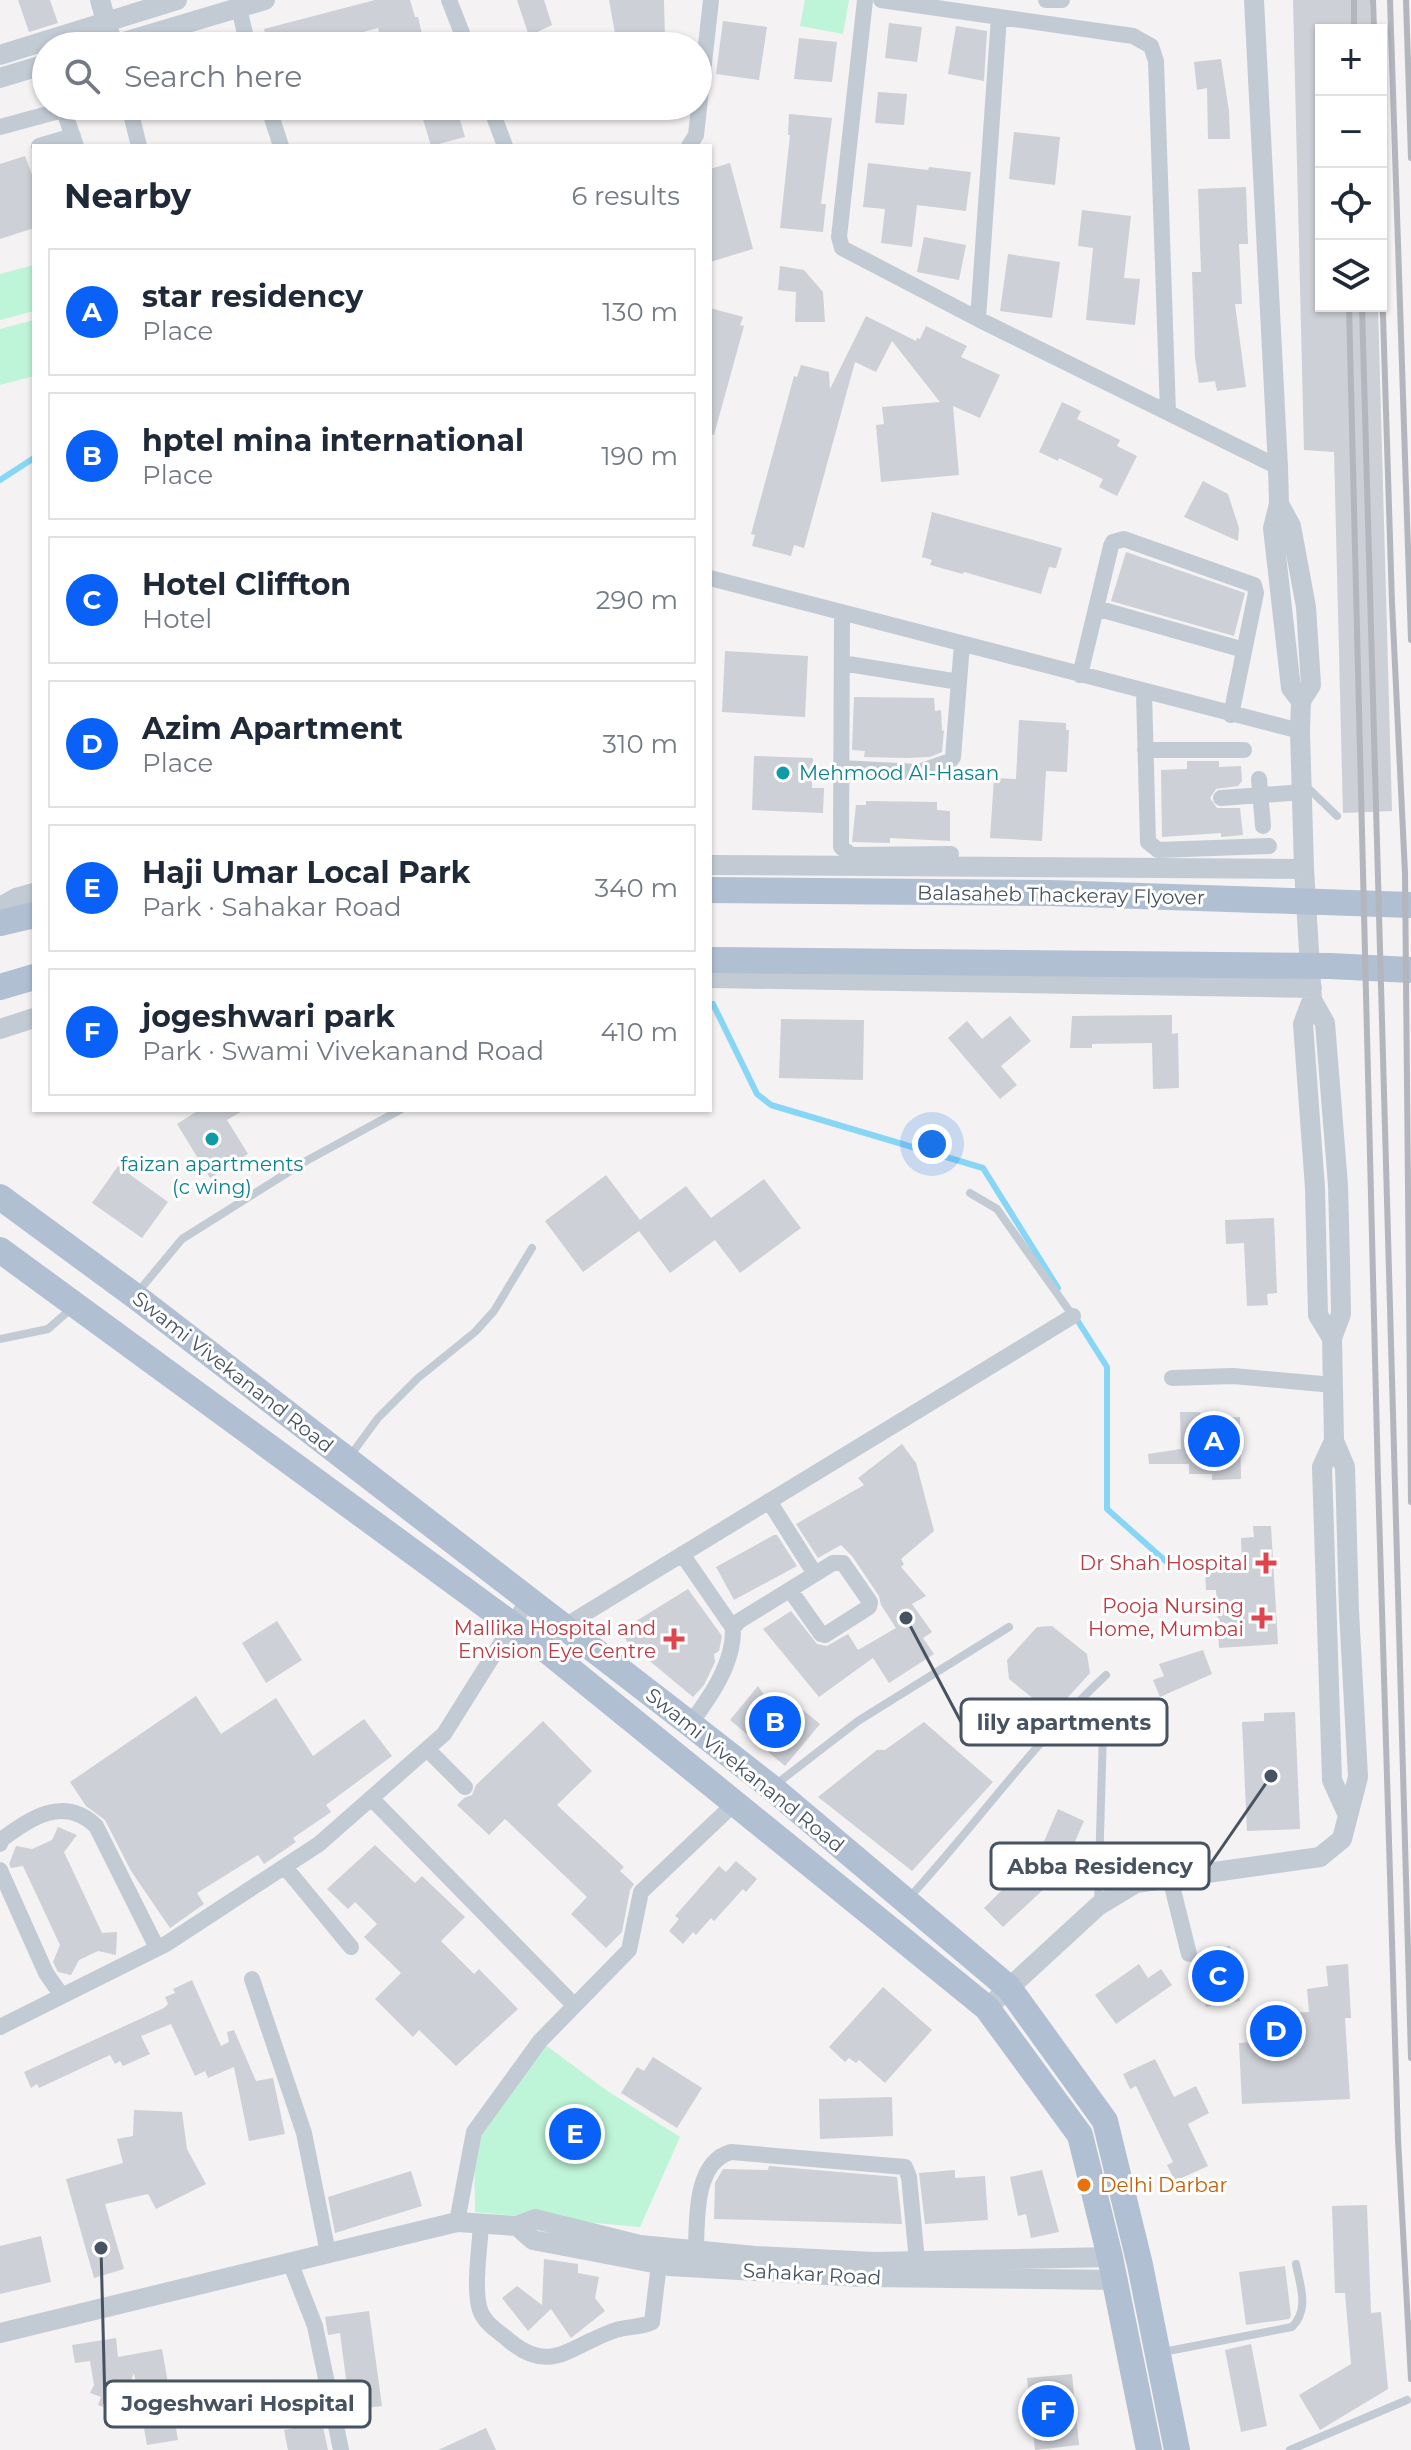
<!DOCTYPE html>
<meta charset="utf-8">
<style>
body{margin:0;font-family:Montserrat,sans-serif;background:#f2f2f3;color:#1f2937}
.controls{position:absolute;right:24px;top:24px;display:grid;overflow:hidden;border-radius:0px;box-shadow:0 2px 6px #0004}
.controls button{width:72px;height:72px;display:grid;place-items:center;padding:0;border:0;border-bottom:2px solid #e0e1e3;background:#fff;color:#1f2937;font:40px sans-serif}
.you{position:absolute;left:932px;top:1144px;width:28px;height:28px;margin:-20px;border:6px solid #fff;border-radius:50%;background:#1a73e8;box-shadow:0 0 0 12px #1a73e833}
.badge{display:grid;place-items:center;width:52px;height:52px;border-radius:50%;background:#0961f7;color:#fff;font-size:26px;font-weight:700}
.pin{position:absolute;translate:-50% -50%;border:4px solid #fff;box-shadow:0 2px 8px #0006}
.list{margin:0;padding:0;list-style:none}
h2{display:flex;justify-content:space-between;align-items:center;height:104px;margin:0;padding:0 32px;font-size:34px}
h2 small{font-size:26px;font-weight:400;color:#747a83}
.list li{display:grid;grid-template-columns:52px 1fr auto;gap:24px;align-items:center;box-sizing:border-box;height:128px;margin:0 16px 16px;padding:0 16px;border:2px solid #e0e1e3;border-radius:0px}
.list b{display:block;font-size:30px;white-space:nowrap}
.list p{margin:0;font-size:26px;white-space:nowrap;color:#747a83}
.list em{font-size:26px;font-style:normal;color:#747a83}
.icon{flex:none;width:44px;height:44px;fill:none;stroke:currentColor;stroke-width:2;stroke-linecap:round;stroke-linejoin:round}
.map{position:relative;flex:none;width:1411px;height:2450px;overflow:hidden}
.search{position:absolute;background:#fff;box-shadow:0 2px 6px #0004;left:32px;top:32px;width:680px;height:88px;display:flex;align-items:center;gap:20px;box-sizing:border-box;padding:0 28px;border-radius:44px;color:#747a83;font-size:30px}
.panel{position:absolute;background:#fff;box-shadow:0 2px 6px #0004;left:32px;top:144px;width:680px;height:968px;border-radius:0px}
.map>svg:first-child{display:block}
.green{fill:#bef4d7}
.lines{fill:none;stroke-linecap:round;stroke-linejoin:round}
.stream{stroke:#87d6f5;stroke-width:6}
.building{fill:#cdd0d6}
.service{stroke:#c2cbd4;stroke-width:8}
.minor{stroke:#c2cbd4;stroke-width:16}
.tertiary{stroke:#c2cbd4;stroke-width:20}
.primary{stroke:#b0bfd2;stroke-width:26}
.rail{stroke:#b3b6bd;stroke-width:6}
.culture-dot{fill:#0f9aa8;stroke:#fff;stroke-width:3}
.health-dot{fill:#e0444e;stroke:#fff;stroke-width:3}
.food-dot{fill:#e8710a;stroke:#fff;stroke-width:3}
.labels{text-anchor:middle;stroke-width:6;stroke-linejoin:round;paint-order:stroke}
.culture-label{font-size:20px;fill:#0d838f;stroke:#fff;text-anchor:start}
.street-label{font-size:20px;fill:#475361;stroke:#fff}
.health-label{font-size:20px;fill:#be3a42;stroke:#fff;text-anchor:end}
.food-label{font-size:20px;fill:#c56008;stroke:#fff;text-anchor:start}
.leader{fill:none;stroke:#475361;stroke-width:3}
.callout-dot{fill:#475361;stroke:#fff;stroke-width:3}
.callout{fill:#fff;stroke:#475361;stroke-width:3}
.callout-label{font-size:22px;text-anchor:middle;font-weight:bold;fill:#475361}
</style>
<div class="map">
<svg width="1411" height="2450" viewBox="0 0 1411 2450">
<rect width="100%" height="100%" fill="#f4f2f2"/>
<path class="green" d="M805,0h44l-6,34 -43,-8z
M34,265v46l-34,9v-46z
M34,320v56l-34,9v-56z
M540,2041l66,49 74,47 -40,90 -165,-15 -1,-80z"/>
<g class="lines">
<path class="stream" d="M0,480l34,-22
M713,1004l44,90 14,11 212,63 75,120
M1074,1315l33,52v142l63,56"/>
</g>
<path class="building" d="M18,0h32l8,23 -29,9z
M375,0h35l5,17h3l4,17 -40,9 -4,-15 -67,18h-43l-4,-17z
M517,0h27l8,25 -23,11z
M609,0h55l1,41 -49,-2z
M1293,0h77l1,30h-53l3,276h57l14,505 -49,2 -9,-361 -30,-2z
M723,21l44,6 -8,53 -43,-6z
M889,23l33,4 -5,35 -32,-4z
M956,26l31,5 -3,50 -36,-7z
M799,38l38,4 -5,40 -38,-3z
M1221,59l8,52 1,28h-22l-1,-51 -10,2 -3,-28z
M878,92l29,2 -3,31 -29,-2z
M419,106h37l9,31 -34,9z
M789,114l43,4 -11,86h5l-3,28 -43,-4 10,-93h-2z
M1014,132l46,5 -5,48 -46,-6z
M25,156l9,24v48l-34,11v-75z
M730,163l23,86 -43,13v-93z
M868,163l60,7 1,-3 42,5 -5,39 -49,-6 -5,42 -31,-4 4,-34 -22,-2z
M1246,187l2,57h-9l3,60h-7l11,83 -29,4 -2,-10 -16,2 -4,-25 -3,-86h9l-3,-83z
M1082,210l49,6 -7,62 16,1 -5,46 -49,-5 7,-72 -15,-2z
M924,237l42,8 -7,35 -42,-8z
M1008,254l52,8 -8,56 -52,-7z
M780,266l24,4 19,22 2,30h-30l1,-30 -18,-2z
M710,308l33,9 -3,8 4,1 -30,109 -4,-1z
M866,316l50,25 1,-3 3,1 6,-13 41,20 -6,11 39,18 -20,43 -27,-12 6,69 -78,7 -5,-57 8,-1 -2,-17 58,-5 -48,-61 -16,31 -21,-10 -51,186 -10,-3 -3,11 -39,-10 3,-11 -4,-1 43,-158 3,1 4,-12 28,7 1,17z
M1062,402l19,9 -4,8 43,21 -3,6 20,10 -20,40 -18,-9 4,-8 -44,-21 -1,3 -19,-9z
M1203,481l25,13 11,34 -1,13 -54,-24z
M932,512l130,36 -6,20 -7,-1 -8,27 -77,-22 -1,2 -33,-9 2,-5 -10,-3z
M1126,552l119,41 -11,43 -123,-35z
M725,651l83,5 -3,61 -83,-5z
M854,697l80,1 1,13 6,-1 1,21 2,-1 -2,22 -12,5 -24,1 -42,-1 1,-6 -13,-1z
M1019,720l47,3v7h3l-2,42 -21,-1 -4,70 -52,-3 4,-60 22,1z
M754,756l59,2 -1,30h12l-1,25 -71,-3z
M1187,761h32v6l22,-1 1,15 -4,5 -22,3 -6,9 7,10h23l3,27 -22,2v-4l-59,4 -1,-67 26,-1z
M866,801l71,1v8l13,1v30l-60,-3v5l-38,-1 4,-37h10z
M1172,1015v19l6,-1 1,55 -26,1 -1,-46 -60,1v4h-22l2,-32z
M1010,1016l21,25 -30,25 16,19 -17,14 -52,-61 19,-17 15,18z
M781,1019l83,1 -1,60 -84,-2z
M199,1110h45l-17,10 21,34 -38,24 -33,-54z
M118,1166l50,36 -26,36 -50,-35z
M606,1175l34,45 46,-34 25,32 53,-39 37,49 -61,45 -25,-33 -45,33 -31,-42 -56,41 -38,-51z
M1274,1218l3,75 -10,1 1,11 -21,1 -3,-63 -18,1 -1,-24z
M1180,1412h20l1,6 39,-1 1,62 -29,1v-6h-23v-10h-40l-1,-10 33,-5z
M902,1444l14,19 18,68 -33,28 3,5 -3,3 25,29 -14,8 20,28 -9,6 11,16 -45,29 -16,-25 -54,39 -56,-68 28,-18 26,33 10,2 21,-12 10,16 38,-22 -15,-23 -2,-9 -27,-40 -11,-11 -23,13 -22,-34 68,-39 -6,-7z
M1253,1526h18l7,118 -59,4 -3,-58h-10l-1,-25 37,-2 -1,-25 13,-1z
M774,1535h3l20,31 -63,34 -18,-33z
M688,1589l34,47 -3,15 -5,3 1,8 -11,23 -11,12 -65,-54 -3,-5 3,-12z
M277,1621l25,39 -36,23 -24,-40z
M1052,1626l35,28 3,19 -30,33 -15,2 -36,-29 -2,-19 30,-33z
M1203,1650l9,24 -52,23 -7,-17 11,-4 -5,-12z
M758,1686l10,14 13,-8 39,32 -35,42 -55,-46z
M196,1696l25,38 55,-36 37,58 51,-37 28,37 -66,49 5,7 -38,26 3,4 -32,22 -6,-9 -61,38 7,11 -34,24 -39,-57 -26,-51 -19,-14 -16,-24z
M1295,1712l5,117 -53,2 -5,-109 22,-1v-8z
M543,1721l49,50 -35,34 67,62 -4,4 14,13 -4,6 -8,42 -16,16 -35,-34 16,-17 -82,-78 -16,16 -32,-30 7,-7 8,-3 4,-10z
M924,1722l69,60 -81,89 -94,-74 59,-47h8z
M1058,1809l26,12 -23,52 -58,54 -19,-19 55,-55z
M58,1827l19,8 -13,17 38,81 15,-1 -1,23 -18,-4 -19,9 -8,15 -13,-3 -5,-10 7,-17 -37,-79 -12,2 -2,-4 7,-18 16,3 20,-9z
M375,1845l40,38 7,-7 43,41 -24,24 33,33 5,-5 39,40 -62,57 -37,-36 -6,7 -38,-38 26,-26 -37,-36 13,-13 -22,-22 -7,7 -21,-20z
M736,1861l21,18 -11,13 -3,-3 -29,32 -3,-3 -15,17 -3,-3 -10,12 -14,-13 10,-12 -4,-3 44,-50 7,6z
M1230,1946l10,55 -34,6 -9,-46 3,-10z
M1139,1964l9,14 13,-9 11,16 -56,39 -21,-29z
M1348,1964l3,54h-6l5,81 -108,5 -3,-61 13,-1 -1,-23h32v-6l26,-1 -2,-23 21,-3 -2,-20z
M192,1980l29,66 8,-4 -2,-10 7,-2 22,51 17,-3 12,56 -36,7 -15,-74 -26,11 -3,-7 -10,5 -24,-52 -30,12 9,18 -27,12 -3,-5 -5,3 -5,-9 -71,33 -2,-4 -6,4 -7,-16 140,-64 4,-4 -3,-7 10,-4 -2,-4z
M883,1987l49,43 -47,53 -26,-23 -3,3 -7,-5 -4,4 -16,-15z
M653,2057l49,31 -25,40 -56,-35 16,-26 7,4z
M1155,2059l19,38 22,-11 13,27 -21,11 20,42 -33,15 -8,-16 6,-3 -37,-76 -6,3 -7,-15z
M892,2097l1,39 -73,3 -1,-40z
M134,2110l48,2 5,37 19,35 -50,25 -8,-15 -43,10 19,65 -30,9 -28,-99 57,-16 -6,-24 16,-3z
M769,2166l128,11 5,47 -188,-5 1,-36 8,-14 45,1z
M955,2170v8l30,-2 3,44 -63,4 -6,-51z
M1042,2170l17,62 -28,6 -5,-24 -8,2 -8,-39z
M411,2171l11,35 -87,27 -7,-36z
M1367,2205l4,108 10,-1 7,77 -68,41 -21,-35 52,-31 -6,-71h-10l-3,-87z
M41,2236l10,46 -51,12v-48z
M544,2259l34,5v9l21,4 -4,21 10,13 -34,27 -20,-29 -23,22 -26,-33 15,-12 25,19z
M1285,2266l6,50 -2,3 -43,6 -7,-53z
M369,2311l13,95 -32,4 -10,-77 -12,2 -3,-18z
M116,2338l2,19 44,-8 16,91 -31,5 -13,-72 -16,40 -20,-8 3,-8 -11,-4 4,-8 -4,-24 -15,2 -3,-18z
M1251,2344l16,82 -26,6 -16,-82z
M1072,2374l7,71 -44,5 -8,-72z
M322,2422l6,28h-40l-4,-20z
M486,2428l10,22h-58z"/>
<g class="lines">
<path class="service" d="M1306,786l31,30
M970,1193l27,16 76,107
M138,1292l44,-53 124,-78 94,-51
M0,1339l48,-10 24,-21
M350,1456l28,-38 40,-40 57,-46 19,-21 38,-63
M775,1785l83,-64 151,-94
M908,1899c68,-74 124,-155 198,-224
M1098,1905l5,-173
M1163,2352l129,-25c18,-18 8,-41 4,-63
M1290,2450l117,-50"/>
<path class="minor" d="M237,0l11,46
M449,0l18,46
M865,0l-26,237 3,11 136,71 300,148
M881,0l252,36 18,10 5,15 12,352
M1046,0h16
M129,106l10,40
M268,106l13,40
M490,106l15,40
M0,127l59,-16 6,3 11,32
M39,146l34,-10
M689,146l7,-11 15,-135
M978,319l21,-302
M710,578l590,153
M1096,608l148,42
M842,613l-1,234 10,8 100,-1
M842,663l117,19
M1080,675l31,-129 2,-4 11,-3 130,46 2,8 -25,122
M1144,692l4,150 10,8 111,-4
M1145,750h99
M840,768l79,4 31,-11 3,-4 9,-113
M1259,779l4,47
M1221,798l82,-6
M1172,1378l61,-2 100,9
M769,1501l46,73
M682,1554l51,74
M540,1645l23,-18 510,-311
M690,1724c21,-28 44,-61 43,-96l6,-7 94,-58h10l27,39 -1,5 -44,28 -4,-1 -31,-44
M427,1749l38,38
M371,1798l203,207
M0,1844l1,-4c29,-22 63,-45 95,-14l61,122
M285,1867l66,80
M0,1870l46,103 16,23
M1170,1878l19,76
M252,1979l52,154 24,120
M0,2027l166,-83 153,-100 125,-110 84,-134
M457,2222l17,-90 66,-91 89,-91 12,-58 94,-89
M481,2224c-1,23 -8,64 -1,86 4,12 16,20 25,27 45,41 65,8 111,-7 13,-4 24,-2 36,-8l7,-58
M696,2251c1,-31 -2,-89 35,-99l174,15 4,10 8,84
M290,2262l25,64 26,124"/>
<path class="tertiary" d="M100,0l10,35
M1254,0l24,467 1,37 -6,24 18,160 10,13
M110,46l155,-46
M0,55l177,-55
M0,78l46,-14
M1279,504l12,22 15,81 5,78 -10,16 -1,30 4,138 8,131 -9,24 12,164 3,127 14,23
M710,865l594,4
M0,907l16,-9 18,-5
M710,978l602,10
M0,1029l34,-11
M1334,1441l-12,26 10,313 15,33
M987,2008l111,-102 38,-23 184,-26 22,-18 16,-62 -9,-166 -4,-144 -11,-26 -2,-103 9,-24 -1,-53 -2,-76 -13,-162 -13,-23
M517,2226l16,14 136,26 193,11 253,3
M0,2333l457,-111 60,4 18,-7 105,26 115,11 119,6 236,-5"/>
<path class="primary" d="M710,890l340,3 361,12
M0,923l34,-8
M710,960l620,6 81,4
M0,987l34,-10
M0,1197l135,99 555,428 82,64 237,200 96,133 35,144 37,185
M0,1250l540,395 447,363 93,127 30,122 39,193"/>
<path class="rail" d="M1354,0v30
M1373,0l1,30
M1390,0l21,640
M1406,0l5,158
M1381,251l11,352 13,270 6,629
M1349,306l29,1173 20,660 13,240
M1362,306l49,1752"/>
</g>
<g class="culture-dot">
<circle cx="783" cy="773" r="8"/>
<circle cx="212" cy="1139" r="8"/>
</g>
<g class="health-dot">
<path d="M1262 1551h8v8h8v8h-8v8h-8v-8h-8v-8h8z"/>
<path d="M1258 1606h8v8h8v8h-8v8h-8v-8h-8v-8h8z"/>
<path d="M670 1627h8v8h8v8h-8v8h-8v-8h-8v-8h8z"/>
</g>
<circle class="food-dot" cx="1084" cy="2185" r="8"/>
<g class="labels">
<g class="culture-label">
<text x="799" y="780">Mehmood Al-Hasan</text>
<text x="212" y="1171" text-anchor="middle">faizan apartments<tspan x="212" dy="23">(c wing)</tspan></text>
</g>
<g class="street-label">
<text transform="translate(1061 895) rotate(1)" y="7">Balasaheb Thackeray Flyover</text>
<text transform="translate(233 1372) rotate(38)" y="7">Swami Vivekanand Road</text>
<text transform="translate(745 1770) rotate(39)" y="7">Swami Vivekanand Road</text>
<text transform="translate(812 2274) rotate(3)" y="7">Sahakar Road</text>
</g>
<g class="health-label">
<text x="1248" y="1570">Dr Shah Hospital</text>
<text x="1244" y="1613">Pooja Nursing<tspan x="1244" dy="23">Home, Mumbai</tspan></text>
<text x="656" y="1635">Mallika Hospital and<tspan x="656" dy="23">Envision Eye Centre</tspan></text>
</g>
<g class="food-label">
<text x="1100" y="2192">Delhi Darbar</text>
</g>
</g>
<path class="leader" d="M906 1618L961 1722M1271 1776L1209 1866M101 2248L105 2404"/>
<g class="callout-dot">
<circle cx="906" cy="1618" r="8"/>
<circle cx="1271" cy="1776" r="8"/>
<circle cx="101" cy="2248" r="8"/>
</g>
<g class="callout">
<rect x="961" y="1699" width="206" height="46" rx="8"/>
<rect x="991" y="1843" width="218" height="46" rx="8"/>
<rect x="105" y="2381" width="265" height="46" rx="8"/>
</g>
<g class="callout-label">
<text x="1064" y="1730">lily apartments</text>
<text x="1100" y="1874">Abba Residency</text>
<text x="238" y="2411">Jogeshwari Hospital</text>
</g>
</svg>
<div class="controls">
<button>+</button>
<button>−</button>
<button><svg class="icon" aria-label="locate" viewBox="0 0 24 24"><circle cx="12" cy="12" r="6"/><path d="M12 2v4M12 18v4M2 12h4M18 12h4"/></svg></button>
<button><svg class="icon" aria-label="layers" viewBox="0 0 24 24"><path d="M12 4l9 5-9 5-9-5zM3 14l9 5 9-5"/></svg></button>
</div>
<div class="you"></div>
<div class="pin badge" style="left:1214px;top:1441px">A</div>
<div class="pin badge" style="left:775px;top:1722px">B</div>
<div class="pin badge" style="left:1218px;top:1976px">C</div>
<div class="pin badge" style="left:1276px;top:2031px">D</div>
<div class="pin badge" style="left:575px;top:2134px">E</div>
<div class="pin badge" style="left:1048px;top:2411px">F</div>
<div class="search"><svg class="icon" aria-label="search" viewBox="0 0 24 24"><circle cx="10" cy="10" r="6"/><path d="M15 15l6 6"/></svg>Search here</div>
<section class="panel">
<h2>Nearby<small>6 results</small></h2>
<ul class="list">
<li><span class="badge">A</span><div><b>star residency</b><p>Place</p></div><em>130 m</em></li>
<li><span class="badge">B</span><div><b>hptel mina international</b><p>Place</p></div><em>190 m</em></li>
<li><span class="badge">C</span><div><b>Hotel Cliffton</b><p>Hotel</p></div><em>290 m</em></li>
<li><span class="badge">D</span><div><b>Azim Apartment</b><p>Place</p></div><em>310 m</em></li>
<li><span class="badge">E</span><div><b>Haji Umar Local Park</b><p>Park · Sahakar Road</p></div><em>340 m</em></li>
<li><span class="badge">F</span><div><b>jogeshwari park</b><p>Park · Swami Vivekanand Road</p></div><em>410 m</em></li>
</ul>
</section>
</div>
